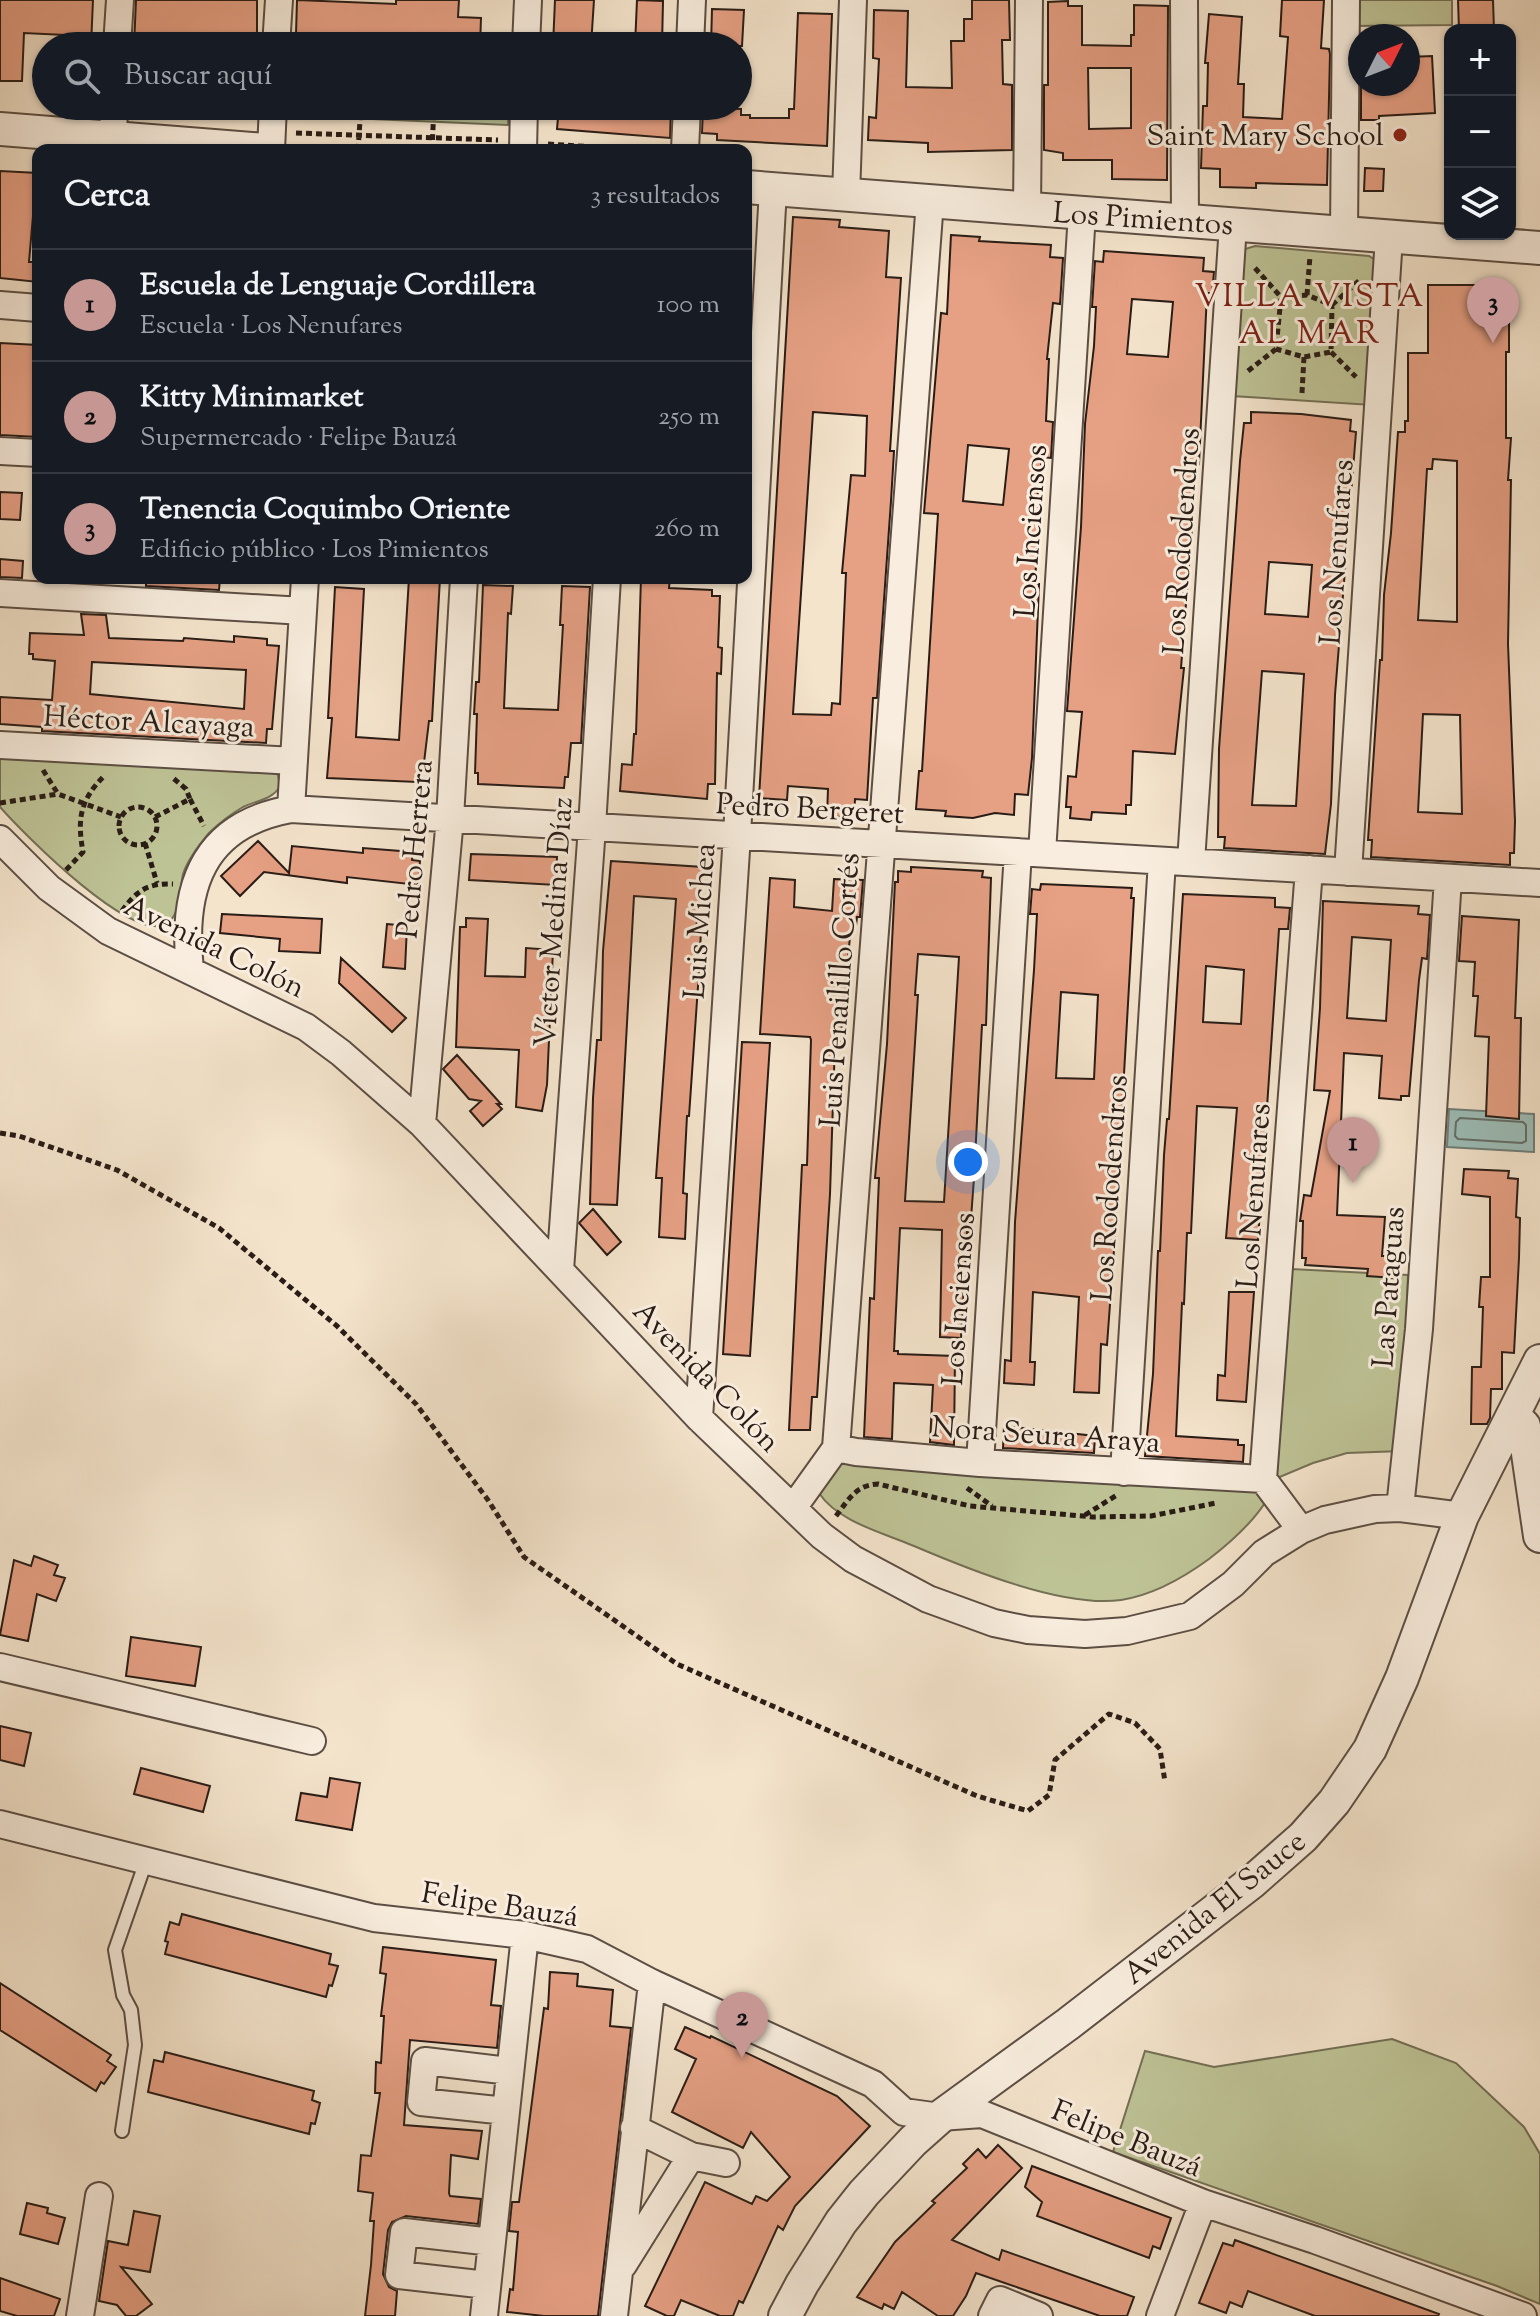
<!DOCTYPE html>
<html lang="es">
<meta charset="utf-8">
<style>
body{margin:0;font-family:"Sorts Mill Goudy",serif;background:#20242c;color:#f1f3f6}
.controls{position:absolute;right:24px;top:24px;display:grid;overflow:hidden;border-radius:16px;box-shadow:0 2px 6px #0004}
.controls button{width:72px;height:72px;display:grid;place-items:center;padding:0;border:0;border-bottom:2px solid #363941;background:#171b24;color:#f1f3f6;font:40px sans-serif}
.compass{position:absolute;left:1348px;top:24px;width:72px;height:72px;border-radius:50%;background:#171b24;box-shadow:0 2px 6px #0004;rotate:48deg}
.you{position:absolute;left:968px;top:1162px;width:28px;height:28px;margin:-20px;border:6px solid #fff;border-radius:50%;background:#1a73e8;box-shadow:0 0 0 12px #1a73e833}
.badge{display:grid;place-items:center;width:52px;height:52px;border-radius:50%;background:#c59692;color:#111;font-size:26px;font-weight:700}
.pin{position:absolute;translate:-50% -66px;filter:drop-shadow(0 2px 4px #0008)}
.pin::after{content:'';position:absolute;top:42px;width:28px;height:24px;background:inherit;clip-path:polygon(0 0,100% 0,50% 100%)}
.list{margin:0;padding:0;list-style:none}
h2{display:flex;justify-content:space-between;align-items:center;height:104px;margin:0;padding:0 32px;font-size:34px}
h2 small{font-size:26px;font-weight:400;color:#9ea1a6}
.list li{display:grid;grid-template-columns:52px 1fr auto;gap:24px;align-items:center;box-sizing:border-box;height:112px;padding:0 32px;border-top:2px solid #363941}
.list b{display:block;font-size:30px;white-space:nowrap}
.list p{margin:0;font-size:26px;white-space:nowrap;color:#9ea1a6}
.list em{font-size:26px;font-style:normal;color:#9ea1a6}
.icon{flex:none;width:44px;height:44px;fill:none;stroke:currentColor;stroke-width:2;stroke-linecap:round;stroke-linejoin:round}
.map{position:relative;flex:none;width:1540px;height:2316px;overflow:hidden}
.search{position:absolute;background:#171b24;box-shadow:0 2px 6px #0004;left:32px;top:32px;width:720px;height:88px;display:flex;align-items:center;gap:20px;box-sizing:border-box;padding:0 28px;border-radius:44px;color:#9ea1a6;font-size:30px}
.panel{position:absolute;background:#171b24;box-shadow:0 2px 6px #0004;left:32px;top:144px;width:720px;height:440px;border-radius:16px}
.map>svg:first-child{display:block}
.green{fill:#bec396;stroke:#747056;stroke-width:2}
.water{fill:#9cbeb9;stroke:#6e7d78;stroke-width:2}
.lines{fill:none;stroke-linecap:round;stroke-linejoin:round}
.shore{stroke:#626d68;stroke-width:2}
.building{fill:#e6a084;stroke:#291c16;stroke-width:2;fill-rule:evenodd}
.service-casing{stroke:#5c4e44;stroke-width:16}
.minor-casing{stroke:#5c4e44;stroke-width:30}
.tertiary-casing{stroke:#5c4e44;stroke-width:36}
.path{stroke:#291c16;stroke-width:5;stroke-dasharray:6 4;stroke-linecap:butt}
.service{stroke:#f8edde;stroke-width:12}
.minor{stroke:#f8edde;stroke-width:26}
.tertiary{stroke:#f8edde;stroke-width:32}
.poi-dot{fill:#8f2418;stroke:#f8edde;stroke-width:3}
.labels{text-anchor:middle;stroke-width:6;stroke-linejoin:round;paint-order:stroke}
.poi-label{font-size:30px;fill:#291c16;stroke:#f8edde;text-anchor:end}
.street-label{font-size:30px;fill:#291c16;stroke:#f8edde}
.neighbourhood-label{font-size:32px;letter-spacing:2px;fill:#7a1f14;stroke:#f8edde}
</style>
<div class="map">
<svg width="1540" height="2316" viewBox="0 0 1540 2316">
<rect width="100%" height="100%" fill="#f4e4cc"/>
<filter id="stains"><feTurbulence type="fractalNoise" baseFrequency=".0025" numOctaves="4"/><feColorMatrix values="0 0 0 0 .2 0 0 0 0 .09 0 0 0 0 .02 0 0 0 .5 -.17"/></filter>
<radialGradient id="worn" r=".72"><stop offset=".6" stop-color="#630" stop-opacity="0"/><stop offset="1" stop-color="#630" stop-opacity=".3"/></radialGradient>
<path class="green" d="M1354,0h98v25l-98,1z
M350,106h159l-1,19 -158,-7z
M1255,246l114,10 8,5 -5,144 -140,-9 8,-138 5,-9z
M0,753l270,15 8,7 2,12c-10,14 -23,13 -37,20 -12,7 -24,16 -34,26 -10,12 -21,26 -26,41 -3,14 -2,36 -13,47 -31,31 -149,-90 -170,-114z
M1291,1269l117,6 -6,176 -55,2 -34,10 -38,16z
M839,1459l414,26 15,13c-14,24 -37,44 -59,61 -26,19 -55,36 -88,41 -58,8 -153,-31 -207,-54 -30,-13 -76,-24 -95,-53z
M1392,2039l64,24 68,64 16,27v150l-43,-18 -384,-134 32,-101 69,16z"/>
<path class="water" d="M1449,1109l85,5v38l-87,-5z"/>
<g class="lines">
<path class="shore" d="M1460,1118l63,4 3,3v16l-4,2 -64,-4 -3,-3 1,-14z"/>
</g>
<path class="building" d="M0,0h93l-2,46h-26v-11l-41,-2 -2,48h-22z
M136,0h121v46h-38v-3h-6v-3l-40,-1v7h-39z
M297,0l99,4v-4h63l-1,17 23,1 -1,28h-177v-12h-7z
M555,0h39l-3,46h-38z
M637,0l26,1 -1,45h-27z
M972,0h37l1,40h-8l1,44 9,1v65l-84,2v-9l-60,-3 1,-23 7,1 3,-59 -6,-1 1,-48 34,1 -2,76 46,1 -1,-47h13v-22h8z
M1282,0h42l-3,48 8,1 1,5 -3,131 -71,-2v5l-36,-1v-18l-19,-1 2,-62h4l1,-43h-3l4,-49 33,3 -4,67h6l-1,33 39,2 6,-82 -8,-1z
M1458,0h35l1,30h-35z
M1068,1v5h14v39l49,1v-11h3v-30l34,1 -1,174 -55,-1v-19h-49v-7l-19,-3v-65h4v-83zM1088,68h43v60l-42,1z
M712,9l32,1 -2,36h-31z
M798,13l34,1 -5,132 -110,-6v-6l-15,-1 1,-25 38,1v6h9v3h39v-9h5z
M1432,56l3,57 -56,3v4h-18v-36h47v-27z
M559,106h112l-1,32 -113,-9z
M1365,168l19,1 -1,22h-19z
M0,171l38,2v43h-5l-4,46h9v20l-38,-4z
M793,217l47,3 -1,7 50,4 -3,46 15,1 -11,173h4l-3,50 -14,197h-4l-6,102 -12,-1 -1,19 -27,-2 1,-27 -40,-3 -1,14 -28,-2zM813,412l54,4 -2,60 -14,-1 -9,98h4l-6,131 -8,-1 -1,12 -38,-1z
M951,235l29,2 -1,4 72,4 -1,12 13,1 -3,46 -7,-1 -6,56h2l-3,62 7,1 -2,36 -9,-1 -6,50h3l-4,77h4l-7,174 -4,37 -13,-1 -1,21 -19,-2 -22,5 -28,-2 1,-5 -30,-2 3,-38h3l16,-257 -14,-1 17,-200 6,1zM968,445l41,4 -6,56 -40,-4z
M1104,251l100,7 -1,13 11,1 -2,21h-5l-8,171 -2,-1 -16,205h3l-9,86 -42,-3 -2,54h-5v9l-34,-2 -1,8 -21,-2 1,-11h-5l2,-31 8,1 6,-65 -15,-1 14,-184 4,-103 9,-78 2,-39h-4l3,-46 8,1zM1132,299l41,3 -5,55 -41,-3z
M1428,285h57l-1,11h25v56h-3v86h5l-3,42h3l-3,164 7,177 -1,32h-4v12l-139,-8 1,-17h-4l12,-180h2l2,-65 7,-62 7,-101h7v-11h3v-68h20zM1433,459l24,2v161l-39,-2 9,-151h5zM1423,714l37,1 2,99 -44,-2z
M0,343l38,2v92l-38,-2z
M1251,412l50,2 50,6 -1,11 6,1 -21,263 -4,109 -6,50 -101,-6 1,-11h-7l1,-88 21,-288 4,-38h7zM1269,562l43,3 -4,52 -43,-3zM1262,671l42,3 -8,132 -44,-1z
M0,492l22,1 -2,27 -20,-1z
M0,559l23,2 -1,17 -22,-1z
M146,578h74l-1,12 -73,-4z
M409,578h31l-8,143h-3l-6,50 -5,-1 -1,12 -90,-4 5,-60h-4l7,-131 29,2 -8,148 43,3z
M641,578h29l-1,10 43,2v6h8l-2,51 4,1 -1,26 -4,-1 -2,111h-7l-1,15 -87,-8 2,-27 10,1 2,-31h2z
M483,585l30,1 -2,28 -3,-1 -4,95 54,2 5,-85h-3l2,-39 28,1 -9,156h-10l-3,34h-3l-1,11 -86,-4v-11h-3l2,-59h-3l2,-32h3z
M81,614l25,1 3,23 74,3 1,-3 50,4v-6l33,3v6l12,1 -7,83h-5l-1,14 -224,-12v-4l-42,-3v-27l52,3 3,-39 -22,-2v-5h-4l1,-21 54,2zM92,662l154,8 -2,39 -154,-15z
M258,841l31,32 3,-27 71,7v-5l50,4 -1,8 8,1 -2,24 -71,-8v6l-83,-11 -24,24 -19,-20z
M471,854l86,3 -1,28 -87,-5z
M611,861l92,6 -7,63h5l-2,42 -10,144h-2l-4,77 4,1 -2,45 -26,-2 3,-59h-6l20,-279 -42,-3 -17,309 -27,-1 3,-106 4,-58h4l2,-89z
M911,867l72,4 -1,6 9,1 -5,147h-4l-8,153 -4,54h-3l-6,106 -21,-1 2,-107 -42,-2 -6,123h4v3l57,2 -1,89 -24,-3 3,-57 -39,-2 -2,56 -28,-2 6,-139 4,1 2,-50 3,-71h-4l12,-134 8,-162h3v-11l13,1zM918,954l41,3 -15,245 -39,-1 13,-206h-3z
M770,878l25,2 -1,27 38,4 2,-32 29,1 -3,37h-3l-1,9h-5l-11,117 -5,-1 -5,152 -13,203h-5l-2,33h-21l13,-265h5l4,-125 -1,-3 -50,-3z
M1041,884l91,4 -1,10h3l-20,352 -7,95 -6,-1 -2,49 -25,-1 5,-95 -46,-5 -3,70h5l-1,23 -30,-2 1,-23 6,1 4,-139 19,-252 3,-56h-7l2,-25 8,1zM1061,992l37,3 -4,84 -38,-1z
M1183,894l92,4v9l15,1 -2,21h-9l-1,16 -20,295 -32,-2 11,-130 -40,-2 -6,127h-4l-3,71 -2,-1 -6,133 62,4v5h6l-1,17 -98,-6 8,-82 5,-123h2l4,-96 3,-36h2zM1206,966l38,4 -3,54 -38,-2z
M1323,901l96,5 -1,8 12,1 -3,44 -5,-1 -3,22 -10,116h-8v4l-22,-2 3,-42 -38,-3 -7,162 48,2 -3,39h14l-1,22 -28,-2 1,-7 -63,-4 1,-7h-4l1,-37h-3l4,-26 7,1 19,-105 -16,-1 6,-82zM1352,937l39,3 -5,81 -39,-3z
M222,914l100,5 -2,34 -41,-2 1,-12 -60,-6z
M1462,916l57,4 -4,98h6l-2,101 -33,-3 3,-79 -14,-1 3,-40h-5l2,-34 -16,-1z
M466,918l22,1 -3,57 40,1 1,-29 27,2 -6,135 -5,26 -26,-4 3,-57 -63,-3 4,-120h6z
M387,924l20,2 -2,43 -22,-2z
M341,958l65,60 -14,14 -53,-49z
M742,1042l28,1 -20,313 -27,-2z
M457,1055l44,49h-4l5,5 -19,17 -13,-15 11,-10 -12,-2 -26,-30z
M1464,1169l45,2 -1,7 10,1 -2,38 4,1 -1,40 -5,95 -12,-1v37h-11l-1,29 -3,6h-16l1,-57h9l2,-60h-4l2,-30h9v-80l-28,-3z
M593,1209l28,33 -14,13 -28,-32z
M1229,1292h25l-8,110 -29,-2 1,-25 7,1z
M1004,1426l91,10 -1,17 -91,-5z
M34,1556l24,9 -4,10 11,3 -9,23 -19,-7 -9,47 -28,-6 14,-75 17,6z
M131,1637l70,10 -6,39 -69,-10z
M0,1726l31,7 -7,33 -24,-6z
M141,1768l69,18 -7,26 -69,-18z
M330,1778l30,5 -8,47 -56,-10 5,-27 26,4z
M182,1914l149,40 -2,10 9,2 -6,20 -3,-1 -3,12 -161,-43 3,-12 -3,-1 5,-19 9,3z
M383,1947l113,13 -5,45 10,1 -4,42 -87,-8 -6,85 78,6 -4,28 -27,-4 -2,38 1,3 31,3 -3,25 -72,-8 -14,6 -4,8 -5,44 6,13 8,4 -2,25h-30l6,-51 3,-44h-4l3,-28 -15,-2 3,-36 10,1 9,-63h-5l1,-31 5,1 3,-47h-3l5,-42 -6,-1z
M550,1972l28,2 -1,12 36,4 -3,36 21,2 -33,288h-54l-37,-4 3,-23 3,1 5,-58 -9,-1 3,-29h7l25,-194 4,1z
M0,1983l111,72 -4,6 9,6 -12,17 -3,-2 -5,9 -96,-61z
M685,2027l25,11 1,-2 126,60 33,30 -75,80 -12,24 -5,-4 -35,77 -4,-2 -6,15h-13l-39,-16 -7,16h-7l-22,-10 60,-124 47,22 4,-8 11,5 23,-24 -39,-45 -8,16 -71,-36 24,-53 -21,-10z
M165,2052l149,39 -2,9 8,3 -5,21 -4,-1 -2,11 -161,-42 6,-32 9,2z
M998,2145l24,23 -70,72 47,20 3,-10 132,47 -7,19h-27l-124,-43 -10,23 -13,20h-15l-36,-24 -8,17 -10,-5 -2,5 -25,-12 38,-55 40,-39 -3,-2 35,-33 -4,-4 15,-15 8,9z
M1032,2166l139,52 -11,31 -7,-3 -4,12 -112,-42 5,-14 -17,-15z
M27,2203l21,5 -1,5 18,5 -7,26 -38,-10z
M134,2211l26,5 -10,56 -29,-5 31,37 -16,12h-10l-9,-11 -18,-4 9,-60 20,4z
M1235,2240l204,74 -1,2h-123l-67,-25 -6,16 -12,-5 -4,11 -27,-10 24,-60 10,3z
M0,2278l60,21 -6,17h-37l-17,-5z"/>
<g class="lines">
<g class="service-casing">
<path id="service" d="M122,2131l13,-86 -4,-35 -8,-15 -8,-45 31,-89"/>
</g>
<g class="minor-casing">
<path id="minor" d="M1184,0l1,221
M117,46l3,-46
M276,46l3,-46
M526,46l2,-46
M690,46l2,-46
M113,138l1,-32
M271,150l2,-44
M523,150l1,-44
M685,150l2,-44
M846,195l7,-195
M1027,209l2,-209
M1344,233l2,-233
M0,305l38,3
M0,451l38,2
M0,593l303,18
M0,745l294,16
M291,809l14,-231
M0,839l49,49 59,43 198,96 35,26 81,71 277,294 123,118 31,23 75,40 66,24 34,7 57,4 42,-3 63,-15 43,-32 31,-31 37,-23 24,-10 50,-11 25,-1 62,8
M1042,853l40,-640
M1191,862l42,-637
M1348,872l41,-635
M190,970c-9,-82 12,-145 101,-161l1249,74
M422,1124l28,-306 14,-240
M560,1270l32,-443 15,-249
M699,1418l38,-583 36,-646
M836,1448l94,-1247
M836,1448l20,4 124,11 283,16 38,51
M980,1463l38,-611
M1124,1472l38,-611
M1263,1479l46,-610
M793,1508l43,-60
M1400,1508l19,-179 29,-451
M0,1667l312,74
M0,1824l374,94 151,17 62,14 65,34 221,101 31,28 36,5 42,-3 221,89 112,37 208,76
M506,2111l-85,-9 4,-41 85,10
M634,2128l57,28 35,7
M623,2265l68,-109
M487,2285l-88,-10 5,-43 88,10
M80,2316l19,-120
M484,2316l41,-381
M614,2316l38,-333
M992,2316l8,-16 39,16
M1160,2316l43,-113"/>
</g>
<g class="tertiary-casing">
<path id="tertiary" d="M0,129l265,21
M746,187l794,61
M1514,1416l10,10 16,110
M785,2316l17,-32 39,-62 23,-29 49,-52 27,-24 128,-93 184,-142 51,-45 31,-35 36,-53 32,-71 60,-162 78,-155"/>
</g>
<path class="path" d="M361,114l9,-8
M296,133l202,7
M548,144l92,6
M358,150l3,-44
M432,150l2,-44
M1255,268l26,29 26,-2 25,10 -1,47 -27,5 -28,-8 5,-52
M1307,295l3,-39
M1332,305l29,-26
M1331,352l25,25
M1248,371l28,-22
M1302,393l2,-36
M43,770l15,24 63,23
M190,799l14,27
M0,803l58,-9
M119 826a19 19 0 1 1 38 0a19 19 0 1 1-38 0Z
M155,817l35,-18 -4,-10 -13,-11
M145,843l12,40
M66,870l17,-18c-6,-34 -3,-52 22,-77
M122,911c15,-21 26,-28 51,-27
M0,1133l19,3 98,34 102,58 118,98 79,78 72,96 36,57 153,107 300,132 51,15 21,-16 6,-35 54,-46 26,9 25,26 5,33
M967,1488l25,18
M1085,1515l32,-20
M836,1516c13,-17 20,-31 42,-32l92,22 123,11 58,-1 65,-13"/>
<use href="#service" class="service"/>
<use href="#minor" class="minor"/>
<use href="#tertiary" class="tertiary"/>
</g>
<circle class="poi-dot" cx="1400" cy="135" r="8"/>
<g class="labels">
<g class="poi-label">
<text x="1384" y="145">Saint Mary School</text>
</g>
<g class="street-label">
<text transform="translate(1143 218) rotate(4)" y="10">Los Pimientos</text>
<text transform="translate(1030 531) rotate(-86)" y="10">Los Inciensos</text>
<text transform="translate(1181 541) rotate(-86)" y="10">Los Rododendros</text>
<text transform="translate(1336 552) rotate(-86)" y="10">Los Nenufares</text>
<text transform="translate(149 721) rotate(3)" y="10">Héctor Alcayaga</text>
<text transform="translate(810 808) rotate(3)" y="10">Pedro Bergeret</text>
<text transform="translate(414 849) rotate(-85)" y="10">Pedro Herrera</text>
<text transform="translate(699 921) rotate(-86)" y="10">Luis Michea</text>
<text transform="translate(553 922) rotate(-86)" y="10">Víctor Medina Díaz</text>
<text transform="translate(215 946) rotate(26)" y="10">Avenida Colón</text>
<text transform="translate(839 990) rotate(-86)" y="10">Luis Penailillo Cortés</text>
<text transform="translate(1109 1188) rotate(-86)" y="10">Los Rododendros</text>
<text transform="translate(1253 1196) rotate(-86)" y="10">Los Nenufares</text>
<text transform="translate(1388 1287) rotate(-86)" y="10">Las Pataguas</text>
<text transform="translate(958 1299) rotate(-86)" y="10">Los Inciensos</text>
<text transform="translate(707 1376) rotate(46)" y="10">Avenida Colón</text>
<text transform="translate(1046 1434) rotate(4)" y="10">Nora Seura Araya</text>
<text transform="translate(500 1904) rotate(9)" y="10">Felipe Bauzá</text>
<text transform="translate(1214 1907) rotate(-39)" y="10">Avenida El Sauce</text>
<text transform="translate(1127 2138) rotate(22)" y="10">Felipe Bauzá</text>
</g>
<g class="neighbourhood-label">
<text x="1310" y="306">VILLA VISTA<tspan x="1310" dy="37">AL MAR</tspan></text>
</g>
</g>
<rect width="100%" height="100%" filter="url(#stains)"/>
<rect width="100%" height="100%" fill="url(#worn)"/>
</svg>
<div class="controls">
<button>+</button>
<button>−</button>
<button><svg class="icon" aria-label="layers" viewBox="0 0 24 24"><path d="M12 4l9 5-9 5-9-5zM3 14l9 5 9-5"/></svg></button>
</div>
<svg class="compass" viewBox="-18 -18 36 36"><path d="M0-13l5 13h-10z" fill="#e53935"/><path d="M0 13l5-13h-10z" fill="#9ea1a6"/></svg>
<div class="you"></div>
<div class="pin badge" style="left:1353px;top:1183px">1</div>
<div class="pin badge" style="left:742px;top:2058px">2</div>
<div class="pin badge" style="left:1493px;top:343px">3</div>
<div class="search"><svg class="icon" aria-label="search" viewBox="0 0 24 24"><circle cx="10" cy="10" r="6"/><path d="M15 15l6 6"/></svg>Buscar aquí</div>
<section class="panel">
<h2>Cerca<small>3 resultados</small></h2>
<ul class="list">
<li><span class="badge">1</span><div><b>Escuela de Lenguaje Cordillera</b><p>Escuela · Los Nenufares</p></div><em>100 m</em></li>
<li><span class="badge">2</span><div><b>Kitty Minimarket</b><p>Supermercado · Felipe Bauzá</p></div><em>250 m</em></li>
<li><span class="badge">3</span><div><b>Tenencia Coquimbo Oriente</b><p>Edificio público · Los Pimientos</p></div><em>260 m</em></li>
</ul>
</section>
</div>
